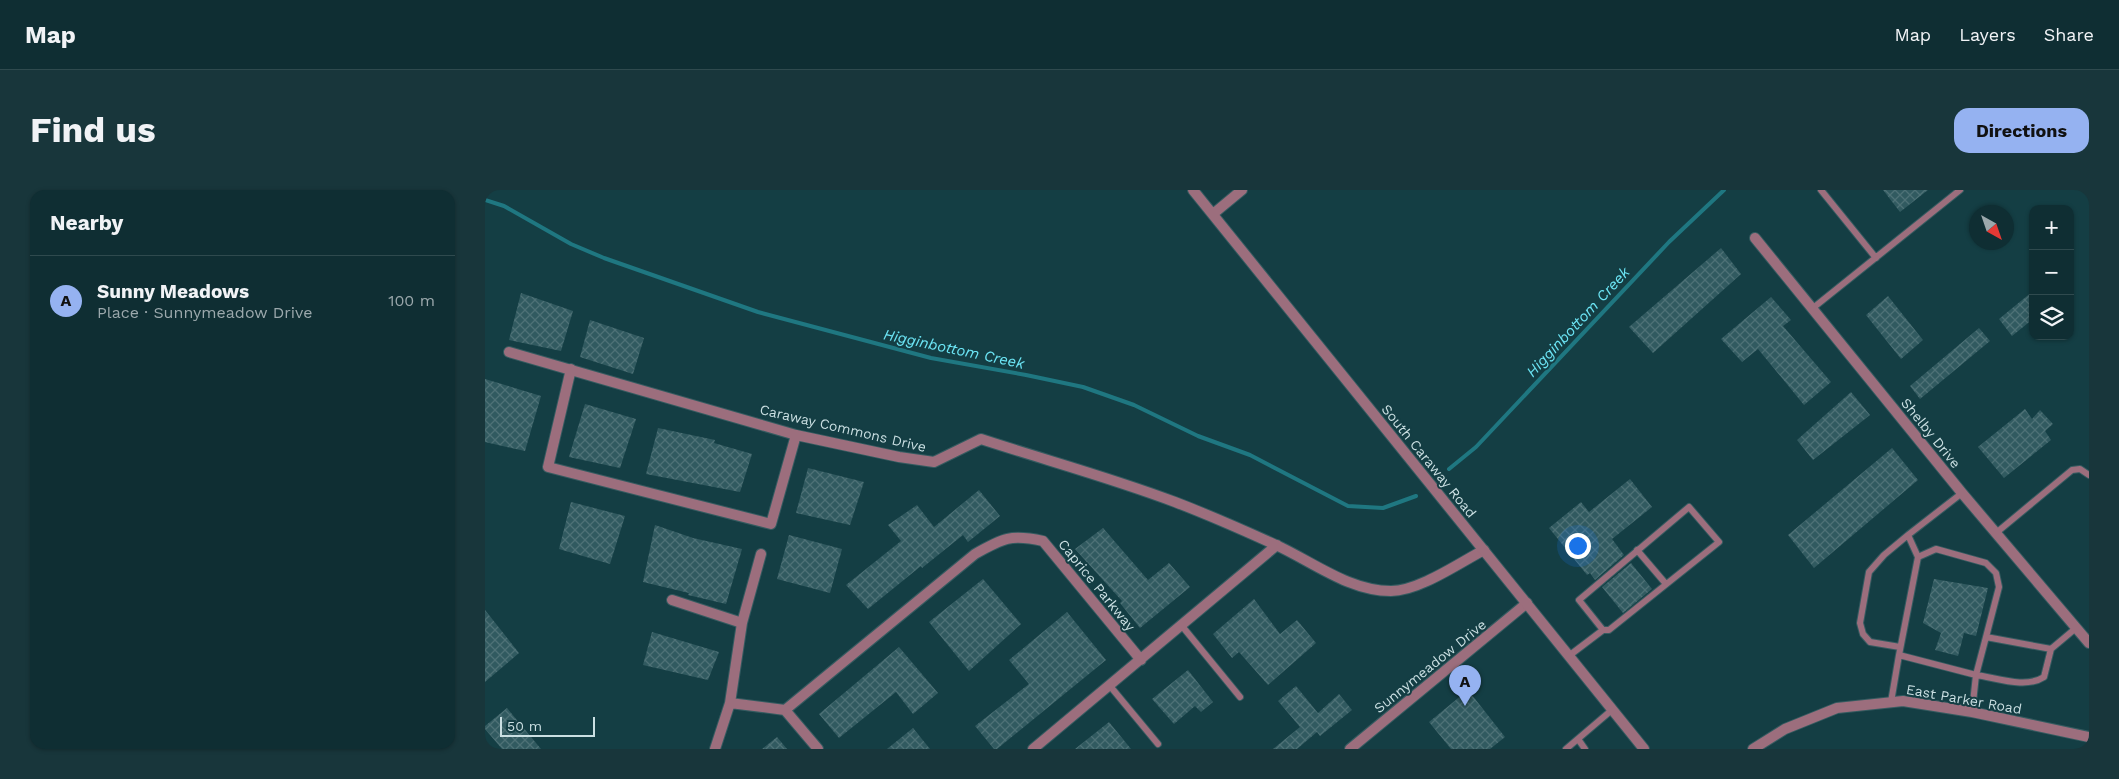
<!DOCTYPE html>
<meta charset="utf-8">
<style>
body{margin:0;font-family:"Work Sans",sans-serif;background:#18363b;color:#f1f3f6}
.controls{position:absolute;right:15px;top:15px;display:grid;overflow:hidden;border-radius:10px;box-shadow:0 1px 4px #0004}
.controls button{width:45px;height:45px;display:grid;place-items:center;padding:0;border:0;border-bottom:1px solid #2f4a4e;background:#0f2e33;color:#f1f3f6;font:25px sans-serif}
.compass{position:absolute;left:1484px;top:15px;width:45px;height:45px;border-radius:50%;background:#0f2e33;box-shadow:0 1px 4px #0004;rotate:140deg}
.scale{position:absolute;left:15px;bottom:12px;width:95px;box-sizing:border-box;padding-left:5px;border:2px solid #cadfe2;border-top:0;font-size:14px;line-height:18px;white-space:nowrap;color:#cadfe2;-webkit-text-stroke:4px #143e44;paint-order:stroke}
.you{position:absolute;left:1092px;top:355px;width:18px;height:18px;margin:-12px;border:4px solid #fff;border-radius:50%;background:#1a73e8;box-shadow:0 0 0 8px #1a73e833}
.badge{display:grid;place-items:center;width:32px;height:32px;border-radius:50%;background:#95b2f1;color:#111;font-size:16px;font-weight:700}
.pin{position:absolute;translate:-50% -41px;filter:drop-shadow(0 1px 2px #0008)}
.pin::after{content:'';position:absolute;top:26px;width:18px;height:15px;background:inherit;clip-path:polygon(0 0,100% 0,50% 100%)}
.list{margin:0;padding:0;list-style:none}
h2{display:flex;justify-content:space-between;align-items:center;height:65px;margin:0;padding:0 20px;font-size:21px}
h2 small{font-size:16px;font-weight:400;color:#9ba8ac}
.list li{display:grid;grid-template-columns:32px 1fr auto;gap:15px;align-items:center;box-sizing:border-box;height:90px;padding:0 20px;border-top:1px solid #2f4a4e}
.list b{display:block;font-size:19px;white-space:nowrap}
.list p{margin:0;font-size:16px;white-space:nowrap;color:#9ba8ac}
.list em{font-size:16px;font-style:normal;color:#9ba8ac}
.icon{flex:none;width:28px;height:28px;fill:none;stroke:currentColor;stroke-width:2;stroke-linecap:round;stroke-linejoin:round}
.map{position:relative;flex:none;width:1604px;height:559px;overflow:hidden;border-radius:15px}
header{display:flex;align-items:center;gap:30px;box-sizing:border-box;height:70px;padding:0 25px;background:#0f2e33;border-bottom:1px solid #2f4a4e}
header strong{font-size:24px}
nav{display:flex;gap:28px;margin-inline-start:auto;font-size:18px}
.intro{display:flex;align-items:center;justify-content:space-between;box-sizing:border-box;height:120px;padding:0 30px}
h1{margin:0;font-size:35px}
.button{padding:12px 22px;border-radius:15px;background:#95b2f1;color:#111;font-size:18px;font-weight:700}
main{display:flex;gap:30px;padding:0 30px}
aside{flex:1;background:#0f2e33;border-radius:15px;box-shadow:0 1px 4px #0004}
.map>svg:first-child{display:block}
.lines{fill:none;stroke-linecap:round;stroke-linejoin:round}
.stream{stroke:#1f7781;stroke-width:4}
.building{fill:url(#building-cross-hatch)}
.service-casing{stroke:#355b60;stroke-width:8}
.minor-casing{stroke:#355b60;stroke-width:12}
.tertiary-casing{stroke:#355b60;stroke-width:12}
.service{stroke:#9c6e7d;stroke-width:6}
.minor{stroke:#9c6e7d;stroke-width:10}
.tertiary{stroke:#9c6e7d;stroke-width:10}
.labels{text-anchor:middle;stroke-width:4;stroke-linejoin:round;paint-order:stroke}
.street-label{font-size:14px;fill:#cadfe2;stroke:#143e44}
.water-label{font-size:15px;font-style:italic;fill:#6ce5f5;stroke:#143e44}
</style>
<header>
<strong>Map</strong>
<nav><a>Map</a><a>Layers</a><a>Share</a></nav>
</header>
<div class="intro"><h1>Find us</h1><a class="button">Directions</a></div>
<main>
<aside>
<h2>Nearby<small></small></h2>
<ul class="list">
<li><span class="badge">A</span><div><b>Sunny Meadows</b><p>Place · Sunnymeadow Drive</p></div><em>100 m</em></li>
</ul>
</aside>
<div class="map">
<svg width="1604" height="559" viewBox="0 0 1604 559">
<defs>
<pattern id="building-cross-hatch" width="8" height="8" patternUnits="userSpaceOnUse" patternTransform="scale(1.25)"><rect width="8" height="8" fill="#315a60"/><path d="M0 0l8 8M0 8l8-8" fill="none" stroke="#4e7176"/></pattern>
</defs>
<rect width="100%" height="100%" fill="#143e44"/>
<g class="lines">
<path class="stream" d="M0,10l19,6 67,38 33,14 154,54 173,46 95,17 57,12 51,18 64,31 52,19 98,51 35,2 33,-12
M964,279l27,-22 193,-205 55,-52"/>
</g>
<path class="building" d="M1398,0h45l-28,22z
M1236,58l20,26 -88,79 -24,-26z
M1548,101v28l-21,17 -13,-17z
M36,103l52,18 -12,40 -52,-11z
M1403,106l35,44 -22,19 -35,-44z
M1286,107l20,23 -8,6 48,56 -27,23 -46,-56 -16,13 -21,-23z
M105,130l54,18 -11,36 -53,-17z
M1494,138l11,13 -70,58 -10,-13z
M0,189l56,17 -16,55 -40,-9z
M1366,202l19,23 -57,45 -16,-20z
M100,214l51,15 -16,49 -51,-11z
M1540,219l7,10 8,-9 13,14 -8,7 6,9 -47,38 -26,-31z
M173,238l57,12 -1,3 38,11 -12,38 -94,-18z
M1407,258l26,32 -104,88 -26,-33z
M323,278l56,14 -14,43 -54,-12z
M1145,289l22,28 -40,32 12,16 -29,25 -5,-7 -3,2 -38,-47 32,-26 8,10z
M494,300l21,26 -32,26 -5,-7 -41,33 -1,-2 -53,43 -22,-24 55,-44 -13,-16 29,-20 17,22z
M86,312l54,14 -15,48 -51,-15z
M170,335l38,13 49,11 -16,55 -38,-9 1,-2 -46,-11z
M618,338l45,52 21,-17 21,24 -50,41 -20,-25 2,-2 -47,-52z
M304,345l53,14 -12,44 -53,-14z
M1146,373l21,26 -29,24 -21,-26z
M498,389l38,45 -52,47 -40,-49z
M1449,389l54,9 -12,48 -12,-3 -6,23 -23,-6 6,-17 -18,-10z
M769,409l26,35 17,-14 19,23 -48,42 -29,-33 -7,6 -19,-24z
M0,420l34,43 -34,29z
M582,422l39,48 -109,89h-3l-19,-23 54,-42 -20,-24z
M167,442l67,20 -11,28 -65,-15z
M414,457l39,46 -25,21 -17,-22 -57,46 -20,-24z
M703,480l25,32 -12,10 -6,-6 -21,18 -22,-25z
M811,496l22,27 21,-19 13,16 -32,26 -3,-4 -20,17h-24l27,-22 -22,-26z
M983,500l37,47 -15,12h-39l-22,-27z
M22,518l34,41h-39l-17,-20v-3z
M624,532l22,27h-56z
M428,538l17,21h-43z
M292,547l10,12h-25z"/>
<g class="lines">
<g class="service-casing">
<path id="service" d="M1336,0l55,68
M1328,118l147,-118
M1511,343l76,-63 8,-1 9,6
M1152,360l29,34
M1433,367l18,-8 50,14 10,10 3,14 -13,50
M697,436l58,71
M1415,457l-30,-5 -7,-8 -3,-11 9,-51 15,-17 24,-20
M1566,459l-7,28c-18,12 -47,1 -68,-2l10,-38 65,12 25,-21
M1085,465l33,-25 -24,-30 110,-93 30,35 -110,88h-6
M1414,465l19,-98 -10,-22 54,-42
M625,496l48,58
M1406,512l8,-47 77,20 -4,37
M1093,549l7,10
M1081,559l47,-40"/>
</g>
<g class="minor-casing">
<path id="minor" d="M1270,48l207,255 127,150
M24,162l287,83 103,22 35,5 47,-23c64,21 131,39 194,63 34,13 68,28 101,43 37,17 73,46 115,46 28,0 68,-28 93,-41
M86,179l-23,98 223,57 25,-89
M187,410l70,23
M245,513l55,7 190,-156c28,-16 36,-20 68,-13l98,119
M300,520l33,39
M230,559l15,-46 12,-80 19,-69
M548,559l244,-204
M865,559l177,-146"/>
</g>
<g class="tertiary-casing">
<path id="tertiary" d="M708,0l451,559
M728,24l29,-24
M1268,559l32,-20 52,-21 66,-7 69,11 117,25"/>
</g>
<use href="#service" class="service"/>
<use href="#minor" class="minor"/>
<use href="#tertiary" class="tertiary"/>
</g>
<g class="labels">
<g class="street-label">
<text transform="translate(358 238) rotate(13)" y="5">Caraway Commons Drive</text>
<text transform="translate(1446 243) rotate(51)" y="5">Shelby Drive</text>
<text transform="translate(944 271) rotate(51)" y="5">South Caraway Road</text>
<text transform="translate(612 395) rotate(51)" y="5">Caprice Parkway</text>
<text transform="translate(945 476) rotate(-39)" y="5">Sunnymeadow Drive</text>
<text transform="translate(1479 509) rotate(10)" y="5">East Parker Road</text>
</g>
<g class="water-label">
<text transform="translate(1093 132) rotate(-47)" y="5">Higginbottom Creek</text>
<text transform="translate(469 159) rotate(12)" y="5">Higginbottom Creek</text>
</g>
</g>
</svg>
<div class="controls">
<button>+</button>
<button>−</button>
<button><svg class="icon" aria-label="layers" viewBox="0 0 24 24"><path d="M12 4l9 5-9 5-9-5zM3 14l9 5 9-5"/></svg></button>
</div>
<svg class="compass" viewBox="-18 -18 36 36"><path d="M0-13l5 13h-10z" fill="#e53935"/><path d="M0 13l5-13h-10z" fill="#9ba8ac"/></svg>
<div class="scale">50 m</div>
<div class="you"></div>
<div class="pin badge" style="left:980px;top:516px">A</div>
</div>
</main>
